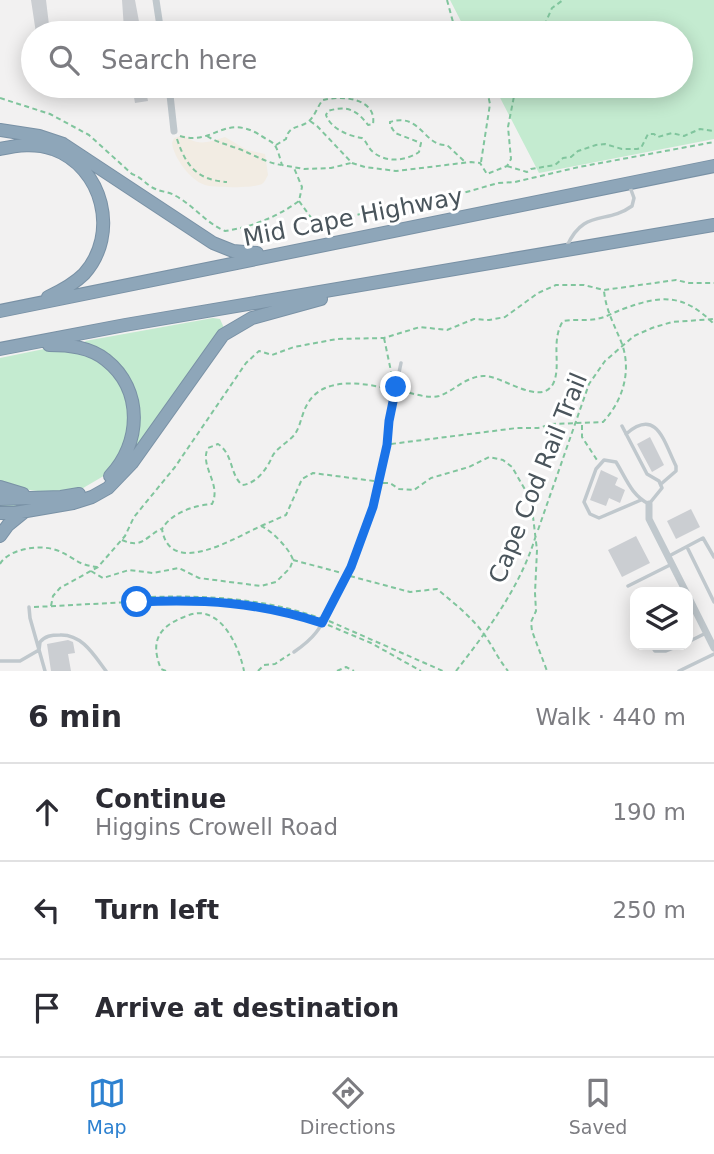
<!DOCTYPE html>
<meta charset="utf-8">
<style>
body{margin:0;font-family:"DejaVu Sans",sans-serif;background:#f7f7f7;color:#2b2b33}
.controls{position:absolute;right:21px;bottom:21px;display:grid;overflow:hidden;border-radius:14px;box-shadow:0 4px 18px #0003}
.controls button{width:63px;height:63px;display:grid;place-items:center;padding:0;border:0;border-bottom:2px solid #e1e1e2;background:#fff;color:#2b2b33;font:35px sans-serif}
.stop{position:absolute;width:21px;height:21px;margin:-16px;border:5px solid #1a73e8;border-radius:50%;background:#fff}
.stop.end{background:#1a73e8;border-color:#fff;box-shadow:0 2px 7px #0008}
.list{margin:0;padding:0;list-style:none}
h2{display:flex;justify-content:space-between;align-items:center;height:91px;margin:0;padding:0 28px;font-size:30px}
h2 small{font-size:23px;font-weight:400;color:#7c7c81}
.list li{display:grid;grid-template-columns:46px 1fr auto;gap:21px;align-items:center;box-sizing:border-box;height:98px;padding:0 28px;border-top:2px solid #e1e1e2}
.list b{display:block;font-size:26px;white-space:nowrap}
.list p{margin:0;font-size:23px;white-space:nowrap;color:#7c7c81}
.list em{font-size:23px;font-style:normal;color:#7c7c81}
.icon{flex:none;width:38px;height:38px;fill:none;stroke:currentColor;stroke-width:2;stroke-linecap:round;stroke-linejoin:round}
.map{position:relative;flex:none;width:714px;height:671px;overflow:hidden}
.search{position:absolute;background:#fff;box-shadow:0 4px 18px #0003;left:21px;right:21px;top:21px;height:77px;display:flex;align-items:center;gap:18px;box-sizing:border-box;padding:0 24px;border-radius:38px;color:#7c7c81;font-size:26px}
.sheet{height:385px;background:#fff}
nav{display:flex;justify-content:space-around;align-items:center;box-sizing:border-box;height:98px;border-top:2px solid #e1e1e2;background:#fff;font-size:19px;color:#7c7c81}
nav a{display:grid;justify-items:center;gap:4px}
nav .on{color:#2d81d0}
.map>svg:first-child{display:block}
.green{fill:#c4ebd0}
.sand{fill:#f2ece3}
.building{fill:#cbced2}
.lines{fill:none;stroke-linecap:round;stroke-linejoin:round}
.highway-casing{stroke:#7991a5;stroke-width:14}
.path{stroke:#80c59d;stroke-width:2;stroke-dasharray:5 3.5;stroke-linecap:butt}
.lane{stroke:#c0c8cd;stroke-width:3.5}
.street{stroke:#c0c8cd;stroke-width:7}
.highway{stroke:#8ea6b9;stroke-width:12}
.route{stroke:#1a73e8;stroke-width:9}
.labels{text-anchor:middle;stroke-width:6;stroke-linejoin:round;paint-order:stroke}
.street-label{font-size:24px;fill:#4a555c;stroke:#fff}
</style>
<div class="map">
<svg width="714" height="671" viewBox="0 0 714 671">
<rect width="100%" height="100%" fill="#f2f1f1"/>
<path class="green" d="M450,0h264v139l-175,34 -45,-87h187v-53h-214z
M213,318l7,1 4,9 -20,23 -78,115c-23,29 -54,35 -88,40 -12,2 -26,6 -38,5v-8c29,-1 63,2 91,-10 38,-17 58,-65 42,-104 -9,-21 -27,-34 -46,-43l-2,-5z
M44,349l30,2 25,9 16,16 13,25v38l-21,35 -29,17 -25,2 -39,-5 -14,-5v-125z"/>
<path class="sand" d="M184,135c13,12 25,7 41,2l22,13 18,4 3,21c-2,3 -3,7 -6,9 -7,4 -48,4 -57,1 -15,-5 -31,-27 -33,-42l2,-5z"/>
<path class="building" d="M31,0h15l4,33h-14z
M122,0h13l5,27 -16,2z
M132,86h13l3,15 -13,2z
M650,437l14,28 -12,7 -15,-28z
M601,470l17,8 -3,7 10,5 -5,13 -11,-5 -3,8 -16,-6z
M691,509l9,18 -24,12 -9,-18z
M636,536l14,27 -28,14 -14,-27z
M68,640l5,2 2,11 -7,1 3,17h-20l-4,-27z"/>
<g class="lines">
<g class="highway-casing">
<path id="highway" d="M0,130l39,6 24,8 150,99 20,8 24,2
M0,149c18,-4 35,-6 53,0 50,18 67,85 31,125 -10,10 -23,17 -36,23
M0,311l714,-145
M49,345c20,0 41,2 57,15 38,30 35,84 4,116
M0,349l125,-24 589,-100
M0,487l23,7
M0,499l61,-2 18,-3
M0,513h15l58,-10 19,-6 16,-9 24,-25 91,-128 29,-17 69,-19
M0,536l8,-11 16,-13"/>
</g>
<path class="path" d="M447,0l6,22 6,11
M541,33l11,-25 11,-8
M0,98l50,16 39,21 43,39c8,3 11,7 18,12 8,6 18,5 26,10 18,10 30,27 49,35 27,-4 52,-14 74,-30l3,-14 -8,-19
M310,121l7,5 35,37 13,4 31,4 75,-9 9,1 7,11 20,-8 4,-7 -3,-32 8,-41
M180,136c34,10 44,-23 80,-1 4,3 11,6 14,9 4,5 6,15 8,21l22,4 27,-1 20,-5
M207,136c9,6 16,7 26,11 17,5 30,15 48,18
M177,139c9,27 20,41 50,43
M276,145l10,-6c3,-15 14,-10 23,-18 6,-5 9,-16 14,-21 18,-5 54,-2 50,24l-5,1c-11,-15 -21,-20 -40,-14l-2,4c5,14 23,21 36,23 5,4 6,10 11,14 13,11 33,9 46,0l2,-9 -26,-10 -5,-8v-3c31,-10 34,25 57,23l17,16
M481,162l9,-58 -4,-18
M507,166l20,6 4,-3 24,-4 8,-7 8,-1 7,-6 18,-6 9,-1 17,5h15l4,-1 7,-14h6l4,3 14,-4 12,3 16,-7 14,2
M299,201l13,18 41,-3 39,-11 57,-8 49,-14 17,-1 64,-15 135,-25
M384,338l8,38
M401,391c12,2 26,8 38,5 15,-5 26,-19 44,-20 19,-1 57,31 70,8 9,-18 -3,-42 10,-63 11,-2 23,0 33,-2 9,-1 18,-7 27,-10 38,-14 60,-16 91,15
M582,425v12l15,23
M391,444l126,-16h21l14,-4 51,-2c19,-20 29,-50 19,-78 -7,-18 -16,-33 -18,-53
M383,483h7l9,6 15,1 17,-12 38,-11 20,-10 14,3 9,7 19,33 6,50 -2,43 1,18 -5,11 1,9 15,40
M261,526l25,-11 16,-36 11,-6 61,8
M538,530l51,-146 16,-23 29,-25 18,-8 20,-6 42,-3
M122,540c20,9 23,-3 39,-11
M293,560l49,13
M0,564c9,-16 44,-21 61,-12 15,7 17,13 36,15
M91,571l12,7 26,-8 24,3 26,-5 20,10 62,8 15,-4 14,-14 3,-8c-3,-11 -22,-30 -32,-34 -25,11 -91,53 -99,3 9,-16 33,-24 50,-25 10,-20 -13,-38 -4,-56l10,-4c16,11 11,29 24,41 14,-1 25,-16 30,-28 4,-9 17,-15 23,-23 6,-9 7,-22 13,-31 16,-27 56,-20 81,-14
M350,576l60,16 27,-3c17,14 37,30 49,48 8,12 13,23 22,34
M151,597c58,-2 115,2 169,21
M51,606l2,-10 7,-8 38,-21 27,-31 9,-19 41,-50 71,-104 13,-12 13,4 22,-8 43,-8 47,-1 36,-11 27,3 27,-11 15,1 16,-3 33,-24 18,-8h28l20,5 72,-10 13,3h25
M34,607c95,-4 190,-16 282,14
M329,621l114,50
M328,625l43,18 50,28
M166,671l-5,-2c-11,-27 -3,-42 23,-52 7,-3 14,-5 21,-3 22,5 35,37 39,57
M258,671l6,-6 11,-1 15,-10
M337,671l9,-4 8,4
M456,671c32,-41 65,-85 80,-136"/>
<path class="lane" d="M567,246c17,-38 39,-21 65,-40l2,-8 -4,-11
M622,426l25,48 12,7 3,7 -13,16c-18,-9 -23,-26 -33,-42l-12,-2 -8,9 -12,33 6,12 9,4 42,-18
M626,434c31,-27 38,8 50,32v5l-15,13
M687,547l27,55
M669,556l34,-18 11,19
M628,586l42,-21
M29,607l1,11 15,53
M688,642l18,-9
M651,645l4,6h11l15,-6
M294,652c26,-18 27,-27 41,-54 16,-30 29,-61 38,-93 13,-47 18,-95 28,-142
M0,661h20l19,-11 1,-8c5,-6 11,-7 20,-7 22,-1 34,20 46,36
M679,671l35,-17"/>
<path class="street" d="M156,0l5,33
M169,86l5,45
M649,504v15l37,73
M688,596l26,52"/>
<use href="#highway" class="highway"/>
</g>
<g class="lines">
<path class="route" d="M137,602c68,-3 120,0 185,21l29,-56 22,-60 14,-62 2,-24 7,-34"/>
</g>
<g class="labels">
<g class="street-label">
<text transform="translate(353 217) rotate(-11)" y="8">Mid Cape Highway</text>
<text transform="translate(538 478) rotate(-68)" y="8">Cape Cod Rail Trail</text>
</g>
</g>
</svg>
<div class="controls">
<button><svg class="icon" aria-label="layers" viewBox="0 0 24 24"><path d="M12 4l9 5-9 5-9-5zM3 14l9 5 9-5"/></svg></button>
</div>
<div class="stop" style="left:137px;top:602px"></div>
<div class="stop end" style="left:396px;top:387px"></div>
<div class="search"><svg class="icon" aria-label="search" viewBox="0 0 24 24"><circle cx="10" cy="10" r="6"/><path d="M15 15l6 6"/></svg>Search here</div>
</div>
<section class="sheet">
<h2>6 min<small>Walk · 440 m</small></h2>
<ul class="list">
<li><svg class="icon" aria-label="ahead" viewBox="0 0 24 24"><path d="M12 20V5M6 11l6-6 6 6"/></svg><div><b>Continue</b><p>Higgins Crowell Road</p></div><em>190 m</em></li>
<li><svg class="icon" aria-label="left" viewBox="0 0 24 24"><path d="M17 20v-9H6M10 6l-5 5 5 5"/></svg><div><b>Turn left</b></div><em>250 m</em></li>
<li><svg class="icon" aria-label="arrive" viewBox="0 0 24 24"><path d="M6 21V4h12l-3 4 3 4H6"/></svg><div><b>Arrive at destination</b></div></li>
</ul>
</section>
<nav>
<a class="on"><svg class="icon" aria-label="map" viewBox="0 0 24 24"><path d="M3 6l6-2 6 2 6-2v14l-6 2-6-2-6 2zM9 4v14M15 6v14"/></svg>Map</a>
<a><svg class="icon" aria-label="directions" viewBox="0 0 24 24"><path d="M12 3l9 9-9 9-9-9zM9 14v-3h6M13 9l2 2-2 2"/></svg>Directions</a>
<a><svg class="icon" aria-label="saved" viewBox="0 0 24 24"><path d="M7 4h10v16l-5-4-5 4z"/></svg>Saved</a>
</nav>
